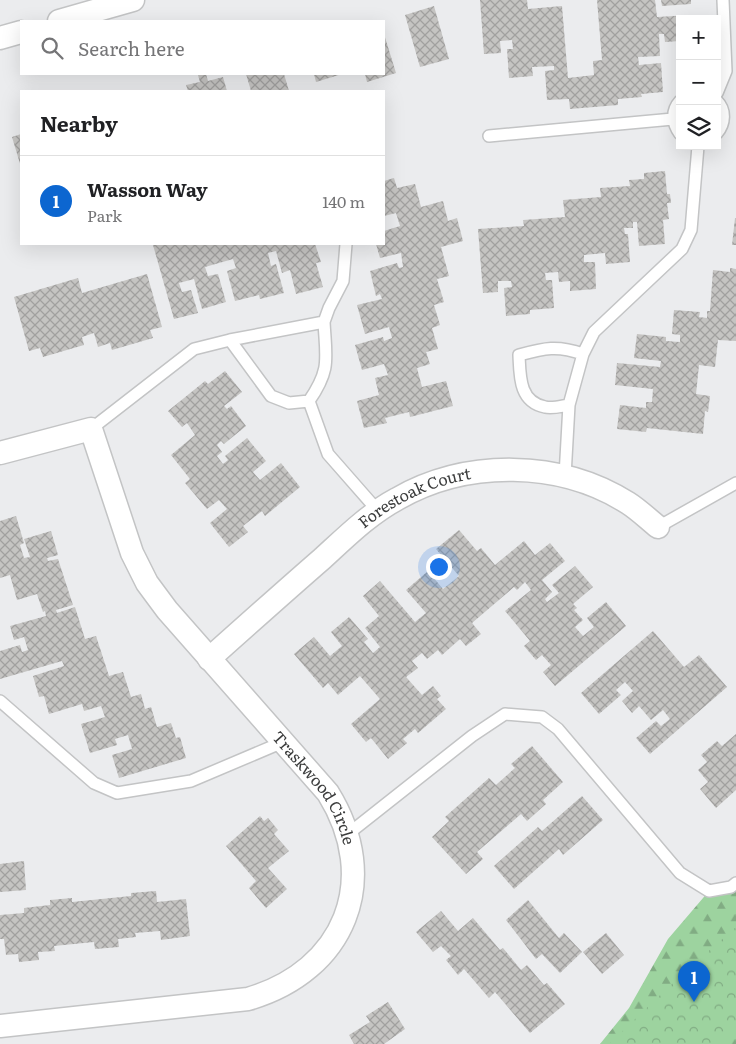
<!DOCTYPE html>
<meta charset="utf-8">
<style>
body{margin:0;font-family:Literata,serif;background:#f2f2f2;color:#202124}
.controls{position:absolute;right:15px;top:15px;display:grid;overflow:hidden;border-radius:0px;box-shadow:0 5px 20px #0002}
.controls button{width:45px;height:45px;display:grid;place-items:center;padding:0;border:0;border-bottom:1px solid #e0e0e0;background:#fff;color:#202124;font:25px sans-serif}
.you{position:absolute;left:438px;top:566px;width:18px;height:18px;margin:-12px;border:4px solid #fff;border-radius:50%;background:#1a73e8;box-shadow:0 0 0 8px #1a73e833}
.badge{display:grid;place-items:center;width:32px;height:32px;border-radius:50%;background:#0c66d0;color:#fff;font-size:16px;font-weight:700}
.pin{position:absolute;translate:-50% -41px;filter:drop-shadow(0 1px 2px #0008)}
.pin::after{content:'';position:absolute;top:26px;width:18px;height:15px;background:inherit;clip-path:polygon(0 0,100% 0,50% 100%)}
.list{margin:0;padding:0;list-style:none}
h2{display:flex;justify-content:space-between;align-items:center;height:65px;margin:0;padding:0 20px;font-size:21px}
h2 small{font-size:16px;font-weight:400;color:#757577}
.list li{display:grid;grid-template-columns:32px 1fr auto;gap:15px;align-items:center;box-sizing:border-box;height:90px;padding:0 20px;border-top:1px solid #e0e0e0}
.list b{display:block;font-size:19px;white-space:nowrap}
.list p{margin:0;font-size:16px;white-space:nowrap;color:#757577}
.list em{font-size:16px;font-style:normal;color:#757577}
.icon{flex:none;width:28px;height:28px;fill:none;stroke:currentColor;stroke-width:2;stroke-linecap:round;stroke-linejoin:round}
.map{position:relative;flex:none;width:736px;height:1044px;overflow:hidden}
.search{position:absolute;background:#fff;box-shadow:0 5px 20px #0002;left:20px;top:20px;width:365px;height:55px;display:flex;align-items:center;gap:12px;box-sizing:border-box;padding:0 18px;border-radius:0px;color:#757577;font-size:19px}
.panel{position:absolute;background:#fff;box-shadow:0 5px 20px #0002;left:20px;top:90px;width:365px;height:155px;border-radius:0px}
.map>svg:first-child{display:block}
.forest{fill:url(#forest-firs)}
.park{fill:url(#park-crowns)}
.building{fill:url(#building-cross-hatch)}
.lines{fill:none;stroke-linecap:round;stroke-linejoin:round}
.lane-casing{stroke:#c3c4c5;stroke-width:14}
.street-casing{stroke:#c3c4c5;stroke-width:25}
.lane{stroke:#fff;stroke-width:11}
.street{stroke:#fff;stroke-width:22}
.labels{text-anchor:middle;stroke-width:5;stroke-linejoin:round;paint-order:stroke}
.street-label{font-size:16px;fill:#3c3d3d;stroke:#fff}
</style>
<div class="map">
<svg width="736" height="1044" viewBox="0 0 736 1044">
<defs>
<pattern id="forest-firs" width="22" height="20" patternUnits="userSpaceOnUse" patternTransform="scale(1.25)"><rect width="22" height="20" fill="#9dd39f"/><path d="M5 1l3.5 6h-7zM16 11l3.5 6h-7z" fill="#81ac83"/></pattern>
<pattern id="park-crowns" width="20" height="18" patternUnits="userSpaceOnUse" patternTransform="scale(1.25)"><rect width="20" height="18" fill="#9dd39f"/><path d="M2 6a3 3 0 1 1 6 0M12 15a3 3 0 1 1 6 0" fill="none" stroke="#81ac83"/></pattern>
<pattern id="building-cross-hatch" width="8" height="8" patternUnits="userSpaceOnUse" patternTransform="scale(1.25)"><rect width="8" height="8" fill="#c5c4c2"/><path d="M0 0l8 8M0 8l8-8" fill="none" stroke="#a1a09f"/></pattern>
</defs>
<rect width="100%" height="100%" fill="#ebecee"/>
<path class="forest" d="M736,883v161h-136l29,-36 39,-69 41,-48z"/>
<path class="park" d="M736,927v101l-17,16h-110l69,-66z"/>
<path class="building" d="M480,0h47l1,9 34,-3 6,72 26,-3 -1,-14 9,-1 -5,-60h58l2,17 35,-2 1,4h-13v22l-15,1 -1,-8h-5l1,22 -22,1 1,8 22,-2 2,29 -22,2 1,3 -24,2v6l-48,4 -1,-10 -22,1 -2,-29 9,-1v-4l-22,1 1,9 -24,2 -2,-29h6l-1,-9 -12,1 1,12 -17,1z
M661,0h30v4l-29,2z
M434,6l15,53 -29,8 -15,-52z
M384,34l12,39 -29,9 -2,-8h19z
M206,74l2,7 15,-4 4,14h-39l-2,-6 14,-3 -2,-7z
M246,74h38l5,17h-38z
M314,74h28l-26,8z
M21,134v33l-9,-30z
M665,171l2,23h3l1,9h-4l2,16 -6,1 2,24 -26,2 -2,-24h-4v6h-9l1,6h3l2,28 -24,2 -1,-11 -21,2v7h11l1,27 -26,2v-10l-11,1 -1,-10 -13,1 1,7h6l2,28 -24,2v4l-24,2 -2,-28 8,-1 -1,-6h-13v11l-15,1 -5,-64 46,-3 -1,-6 42,-3 -2,-17 38,-3 -1,-9 30,-2 -1,-6 15,-1v-6z
M394,178l3,10 18,-4 6,23 22,-6 5,20 9,-3 6,23 -22,6 8,29 -12,3 7,23 -10,3 6,20 -8,3 6,21 -12,3 4,12 -13,4 5,19 24,-6 7,25 -43,11 -1,-5 -24,6 2,5 -23,5 -7,-27 22,-6 -4,-17 13,-3 -4,-11 -22,6 -7,-25 28,-8 1,4 8,-3 -3,-11 -24,7 -8,-29 25,-6 -2,-5 -4,2 -6,-25 27,-8 2,5 4,-1 -2,-14 -21,5 -4,-14h8v-13l16,-5 -4,-13 -12,3v-35z
M735,218h1v27h-4z
M159,244h156l6,18 -5,1 7,24 -27,7 -6,-24 -8,3 -6,-22 -8,2 3,13 5,-2 8,29 -24,6 -1,-4 -24,6 -8,-30 9,-3 -3,-9 -28,8 3,9 10,-2 8,28 -24,7 -8,-30 -15,4 3,9 9,-2 7,23 -24,6 -21,-74z
M730,268l6,1v72l-18,-1 -3,27 -16,-2 -3,29 14,2 -2,16 -3,-1 -2,23 -56,-6 -1,4 -29,-3 3,-24 26,3v-6h6l1,-13 -38,-4 2,-22 43,4 1,-6 -27,-3 3,-24 29,3v4l14,1v-7l-8,-1 2,-24 26,2 -1,5 8,1v-7h3l3,-41 17,2z
M147,274l15,53 -12,3 3,8 -41,12 -2,-7 -12,4 -4,-14 -12,4 2,8 -41,12 -3,-9 -11,3 -15,-54 64,-19 4,15z
M225,371l17,21 -18,14 3,3 4,-3 15,20 -22,18 -3,-3 -4,4 5,7 -5,4 6,8 5,-4 -3,-4 22,-18 19,23 -13,11 7,8 21,-17 19,24 -35,29 -3,-5 -19,15 5,6 -19,15 -19,-24 17,-14 -8,-9 -12,9 -22,-26 5,-4 -19,-24 24,-20 -8,-12 -5,4 -14,-16 37,-30 3,3z
M16,516l8,27 -4,2 4,13 6,-1 -6,-18 27,-8 7,24 -11,3 1,3 10,-2 15,46 -17,5 1,3 18,-6 10,32 11,-3 13,40 14,-4 8,25 10,-3 4,15 6,-2 6,20 14,-4 5,15 4,-1 6,21 -67,20 -7,-23 20,-6 -4,-14 -13,4 2,6 -27,8 -9,-29 24,-7 -4,-11 -17,5 -2,-7 -33,10 -5,-18 -5,1 -6,-21 31,-10 -2,-5 -62,18v-28l20,-6 2,7 6,-2 -4,-13 -10,3 -4,-14 36,-10 -1,-5 -2,1 -6,-18 -20,6 -7,-25 -10,3v-57z
M459,530l18,21 4,-3 14,17 29,-24 11,14 15,-12 15,18 -23,19 10,12 -7,7 2,3 12,-9 -7,-8 23,-19 18,21 -20,17 4,4 -3,2 9,10 -8,7 8,9 11,-9 -7,-9 19,-16 20,24 -71,60 -12,-14 8,-7 -9,-10 -6,5 -12,-14 6,-5 -25,-30 26,-21 -6,-8 -8,8 -3,-3 -42,36 9,11 -15,12 -6,-7 -18,16 -4,-5 -11,9 -5,-6 -10,8 6,7 -12,9 16,18 11,-9 8,10 -4,3 9,10 -28,24 -3,-4 -12,10 4,4 -19,16 -17,-21 -5,4 -15,-18 29,-25 -20,-23 -22,19 -10,-12 -5,5 -29,-34 20,-17 16,19 12,-10 -11,-14 18,-15 19,22 -4,3 9,11 7,-6 -15,-19 14,-12 -16,-20 17,-15 35,41 11,-9 -20,-23 22,-19 15,18 16,-13 -23,-27z
M653,631l31,36 15,-12 28,32 -77,67 -14,-16 20,-17 5,5 9,-7 -7,-9 -12,10 -12,-14 -7,7 -10,-12 11,-10 -8,-9 -9,8 5,5 -22,19 -18,-21z
M736,734v56l-20,18 -16,-19 8,-7 -10,-12 9,-8 -6,-7 16,-14 5,5z
M532,746l31,36 -20,18 3,4 -19,17 -6,-7 -44,38 6,7 -17,15 -34,-37 17,-16 -4,-4 44,-39 7,7 19,-17 -4,-4z
M582,796l21,24 -40,35 -4,-6 -45,40 -20,-23 44,-39 4,4z
M260,816l4,5 4,-3 10,12 -4,4 15,17 -21,17 19,21 -21,19 -17,-20 7,-7 -30,-35z
M24,861l2,29 -26,2v-28z
M156,891l1,11 29,-3 4,37 -29,4 -1,-9 -25,2 1,4 -18,2 1,8 -24,2 -1,-7 -40,4 1,5 -17,1 1,8 -20,2 -1,-8 -12,1 -2,-16h-4v-24l24,-2v-5l26,-3v-5l22,-2v4l59,-6v-3z
M528,900l31,38 5,-5 18,19 -22,21 -18,-19 -6,5 -30,-39z
M441,911l17,20 15,-13 27,32 3,-2 18,22 6,-5 17,20 3,-2 18,21 -35,29 -35,-41 -6,6 -25,-29 -6,6 -12,-15 5,-4 -10,-10 -8,6 -17,-20z
M606,933l18,22 -22,19 -19,-22z
M388,1002l17,27 -21,15h-30l-5,-9 21,-13 -4,-6z"/>
<g class="lines">
<g class="lane-casing">
<path id="lane" d="M717,93l9,-22 -3,-71
M680,101c-9,10 -8,22 0,33
M717,101c9,9 8,23 0,32
M489,136l184,-17
M230,340l41,56 18,7 20,-2c22,-32 17,-42 15,-79
M309,401l19,53 50,57
M569,405c-7,1 -17,4 -24,2 -26,-5 -25,-31 -26,-52 26,-7 38,-10 64,-1
M91,429l103,-80 36,-9 94,-18 5,-14 14,-27 3,-37
M565,476l4,-71 14,-51 11,-22 88,-83 9,-19 7,-84
M658,527l78,-44
M0,701l94,82 23,10 74,-12 92,-39
M348,834l124,-98 33,-22 37,3 16,12 122,144 29,18 22,-4 5,-4"/>
</g>
<g class="street-casing">
<g id="street">
<path d="M59,21l74,-21"/>
<path d="M0,38l21,-6"/>
<path id="s1" d="M0,453l91,-24 41,124 15,30 20,27 161,183c54,87 17,178 -80,206l-248,27"/>
<path id="s2" d="M209,659c38,-34 76,-68 114,-101 23,-21 46,-44 74,-59 70,-40 163,-39 231,4 11,7 20,16 30,24"/>
</g>
</g>
<use href="#lane" class="lane"/>
<use href="#street" class="street"/>
</g>
<g class="labels">
<g class="street-label">
<text dy="6" stroke="none"><textPath href="#s2" startOffset="264">Forestoak Court</textPath></text>
<text dy="6" stroke="none"><textPath href="#s1" startOffset="524">Traskwood Circle</textPath></text>
</g>
</g>
</svg>
<div class="controls">
<button>+</button>
<button>−</button>
<button><svg class="icon" aria-label="layers" viewBox="0 0 24 24"><path d="M12 4l9 5-9 5-9-5zM3 14l9 5 9-5"/></svg></button>
</div>
<div class="you"></div>
<div class="pin badge" style="left:694px;top:1002px">1</div>
<div class="search"><svg class="icon" aria-label="search" viewBox="0 0 24 24"><circle cx="10" cy="10" r="6"/><path d="M15 15l6 6"/></svg>Search here</div>
<section class="panel">
<h2>Nearby<small></small></h2>
<ul class="list">
<li><span class="badge">1</span><div><b>Wasson Way</b><p>Park</p></div><em>140 m</em></li>
</ul>
</section>
</div>
